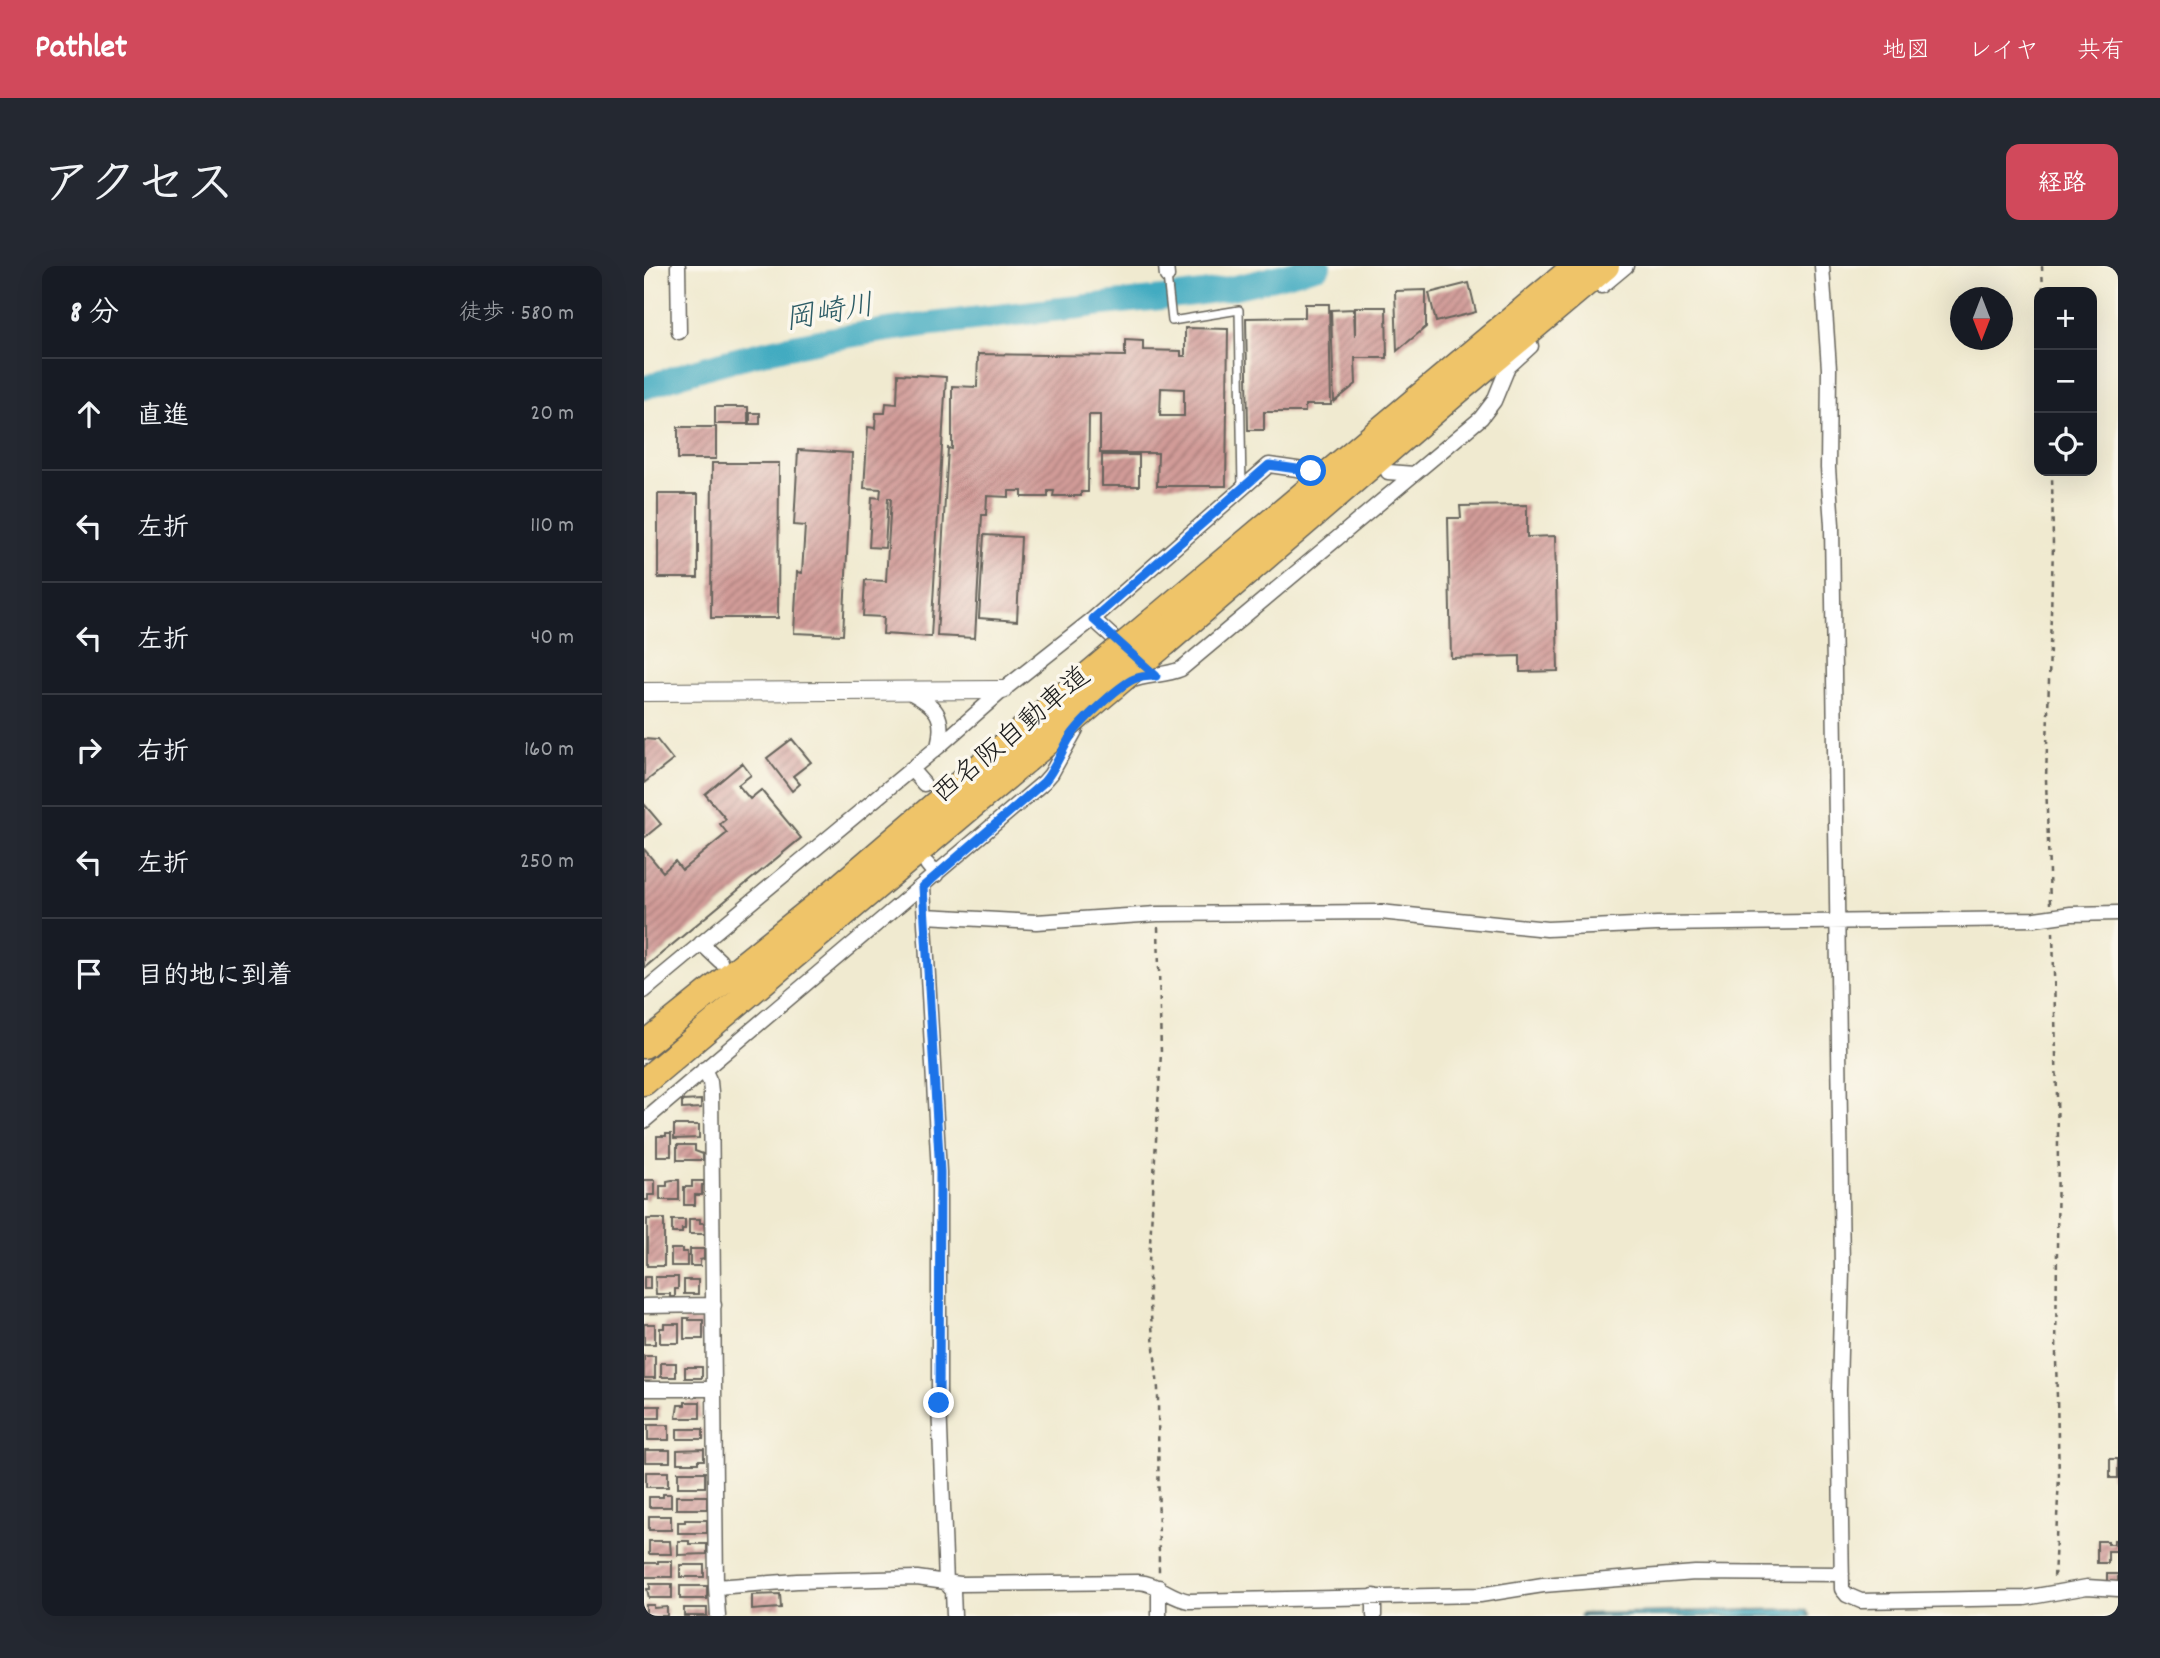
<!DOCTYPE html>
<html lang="ja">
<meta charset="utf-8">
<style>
body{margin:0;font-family:Dekko,"Klee One",sans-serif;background:#242831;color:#f1f3f6}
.controls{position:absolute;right:21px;top:21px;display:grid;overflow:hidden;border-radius:14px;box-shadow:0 7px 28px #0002}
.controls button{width:63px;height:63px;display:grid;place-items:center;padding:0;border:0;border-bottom:2px solid #363941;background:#171b24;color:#f1f3f6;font:35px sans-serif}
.compass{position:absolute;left:1306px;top:21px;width:63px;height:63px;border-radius:50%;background:#171b24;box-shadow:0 7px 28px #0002;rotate:180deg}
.stop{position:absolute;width:21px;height:21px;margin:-16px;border:5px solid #1a73e8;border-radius:50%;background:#fff}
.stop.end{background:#1a73e8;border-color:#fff;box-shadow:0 2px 7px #0008}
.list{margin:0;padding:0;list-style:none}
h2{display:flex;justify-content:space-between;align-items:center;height:91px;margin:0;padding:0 28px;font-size:30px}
h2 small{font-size:23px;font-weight:400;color:#9ea1a6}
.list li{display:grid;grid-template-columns:46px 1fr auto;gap:21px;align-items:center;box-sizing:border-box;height:112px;padding:0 28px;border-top:2px solid #363941}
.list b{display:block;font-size:26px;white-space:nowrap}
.list em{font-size:23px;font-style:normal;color:#9ea1a6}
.icon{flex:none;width:38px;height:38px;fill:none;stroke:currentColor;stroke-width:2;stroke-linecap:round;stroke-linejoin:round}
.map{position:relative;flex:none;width:1474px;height:1350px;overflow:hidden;border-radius:14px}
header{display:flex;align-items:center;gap:42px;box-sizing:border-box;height:98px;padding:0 35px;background:#d1495b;color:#fff}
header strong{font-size:33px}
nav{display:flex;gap:38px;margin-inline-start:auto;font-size:24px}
.intro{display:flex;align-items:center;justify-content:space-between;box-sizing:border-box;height:168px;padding:0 42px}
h1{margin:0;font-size:49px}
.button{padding:18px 32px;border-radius:14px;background:#d1495b;color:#fff;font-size:24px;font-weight:700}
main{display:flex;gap:42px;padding:0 42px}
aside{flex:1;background:#171b24;border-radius:14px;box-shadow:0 7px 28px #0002}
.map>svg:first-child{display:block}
.water{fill:#42abc1;stroke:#2f646e;stroke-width:2}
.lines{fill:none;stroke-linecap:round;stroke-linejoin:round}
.river{stroke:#42abc1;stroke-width:24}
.building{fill:url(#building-hatch);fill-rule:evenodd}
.service-casing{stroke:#66645b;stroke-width:10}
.minor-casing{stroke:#66645b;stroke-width:17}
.tertiary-casing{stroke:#66645b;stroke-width:20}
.motorway-casing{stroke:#66645b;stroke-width:29}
.path{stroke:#66645b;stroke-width:2.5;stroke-dasharray:5 5;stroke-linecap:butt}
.service{stroke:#fff;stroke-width:7}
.minor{stroke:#fff;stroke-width:14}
.tertiary{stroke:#fff;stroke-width:18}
.motorway{stroke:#efc469;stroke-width:26}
.motorway-bridge-casing{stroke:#66645b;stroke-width:29;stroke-linecap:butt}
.motorway-bridge{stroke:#efc469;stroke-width:26}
.route{stroke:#1a73e8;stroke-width:9}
.labels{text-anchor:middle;stroke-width:7;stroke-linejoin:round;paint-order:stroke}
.street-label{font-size:28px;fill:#1c1c1c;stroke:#fbf7ec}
.water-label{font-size:30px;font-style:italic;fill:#2d5c66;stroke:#fbf7ec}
</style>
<header>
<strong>Pathlet</strong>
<nav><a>地図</a><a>レイヤ</a><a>共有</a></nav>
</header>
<div class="intro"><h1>アクセス</h1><a class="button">経路</a></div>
<main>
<aside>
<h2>8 分<small>徒歩 · 580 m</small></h2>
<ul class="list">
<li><svg class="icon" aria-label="ahead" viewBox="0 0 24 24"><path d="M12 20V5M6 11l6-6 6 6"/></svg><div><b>直進</b></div><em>20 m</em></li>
<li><svg class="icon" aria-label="left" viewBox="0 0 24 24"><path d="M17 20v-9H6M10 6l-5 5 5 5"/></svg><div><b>左折</b></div><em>110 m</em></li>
<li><svg class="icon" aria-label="left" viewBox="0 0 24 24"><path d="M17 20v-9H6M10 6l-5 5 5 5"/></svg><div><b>左折</b></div><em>40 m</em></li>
<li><svg class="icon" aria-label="right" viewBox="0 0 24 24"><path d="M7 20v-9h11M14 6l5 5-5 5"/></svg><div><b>右折</b></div><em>160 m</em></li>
<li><svg class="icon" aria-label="left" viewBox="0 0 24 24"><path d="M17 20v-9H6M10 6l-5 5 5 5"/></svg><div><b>左折</b></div><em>250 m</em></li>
<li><svg class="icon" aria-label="arrive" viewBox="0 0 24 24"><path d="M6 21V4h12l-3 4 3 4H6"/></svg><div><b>目的地に到着</b></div></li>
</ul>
</aside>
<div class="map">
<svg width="1474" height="1350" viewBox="0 0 1474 1350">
<defs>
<pattern id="building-hatch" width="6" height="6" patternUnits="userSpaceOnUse" patternTransform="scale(1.75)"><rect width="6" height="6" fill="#d19b98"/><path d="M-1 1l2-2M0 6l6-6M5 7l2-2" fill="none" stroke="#a97e7b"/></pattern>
</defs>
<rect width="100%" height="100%" fill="#fbf7ec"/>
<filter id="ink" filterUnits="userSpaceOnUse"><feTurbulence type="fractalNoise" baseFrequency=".0143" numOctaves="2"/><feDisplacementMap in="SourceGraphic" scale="14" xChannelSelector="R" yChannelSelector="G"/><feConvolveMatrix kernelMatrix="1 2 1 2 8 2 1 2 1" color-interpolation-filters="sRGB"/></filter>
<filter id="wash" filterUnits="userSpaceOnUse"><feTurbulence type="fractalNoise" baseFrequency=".00686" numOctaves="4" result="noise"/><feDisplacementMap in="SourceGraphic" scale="28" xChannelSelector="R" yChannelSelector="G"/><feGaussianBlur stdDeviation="1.57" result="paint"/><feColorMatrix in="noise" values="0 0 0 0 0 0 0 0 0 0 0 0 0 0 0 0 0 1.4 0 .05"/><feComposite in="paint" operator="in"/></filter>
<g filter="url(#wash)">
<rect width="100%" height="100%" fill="#f0ead0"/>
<path class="water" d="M1151,1343l11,1 4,6h-230l2,-2z"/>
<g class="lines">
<path class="river" d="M0,122c141,-53 296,-65 444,-82 44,-6 89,-8 132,-16 33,-6 66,-15 99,-24"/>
</g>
<g id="blocks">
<path class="building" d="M825,17l7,29 -40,10 -7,-29z
M782,24v37l-29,24 -2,-60z
M661,38h24l2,101h-26v7h-41v18h-16l-2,-112 59,-1z
M711,41h31l1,51h-32l1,26 -22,18 -3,-92 23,-1 1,27z
M541,62l43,1 -2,157h-69l1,-33h-58v-38h-11l-1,77h-7v4h-28l1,-5h-6v6h-26v-6h-13v6l-22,-1 -1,19h-4l-7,123 -38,-2 11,-188 4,1v-63l25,1 1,-33 147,2v-16l18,1v9l38,1v5h4zM517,122l23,1v27h-24z
M254,108l48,3 -15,260 -48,-3 1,-17 -21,-1 2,-36 21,1 5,-83h-3l-3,50 -16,-1 3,-50 8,1 1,-9 -17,-1 4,-61 7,1 1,-15h9l1,-10 11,1z
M71,141h33v17h-33z
M106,147h10v11h-10z
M34,161h38v32h-38z
M154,184l54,3 -9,182 -49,-2 3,-61 5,1 3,-47 -11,-1z
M458,189h37v31h-37z
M68,197h67l-1,155h-67z
M14,228h40v84h-40z
M883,239v32l28,-1 3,135 -38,1v-16l-69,2 -3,-140h13l-1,-12z
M340,269l37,2 -4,84 -38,-3z
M0,473l13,1 16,20 -29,23z
M148,473l19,23 -18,14 7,8 -8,7 -25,-33z
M98,497l9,12 -13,10 12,14 11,-9 40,48 -157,130v-119l19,23 12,-11 7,9 45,-37 -7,-9 6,-5 -21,-25z
M0,538l17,20 -17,14z
M57,834v8l-19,1v-8z
M30,859h25v13l-25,1z
M22,868h5v22h-14v-20h9z
M33,879h18v6l8,3v6h-26z
M0,914h11v15h-7v5h-4z
M28,914h7v20h-19v-14h7v-5z
M48,915h12v4h-2v10h-7v10h-11v-18h8z
M3,953h17v47h-17z
M45,953h11v4h4l1,11h-16z
M28,954h13v9h-3v4h-10z
M27,983h11v3h5v14h-16z
M46,983h14v10l-4,1v6h-10z
M0,1011h6v12h-6z
M11,1011h23v12h-3v8h-5v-3h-14z
M40,1014h14v14h-14z
M40,1052h5v2h14v19h-19z
M0,1058h11v20h-11z
M20,1058h15v19h-19v-15h4z
M0,1090h11v22h-11z
M17,1097h15v14h-15z
M41,1101h17v11h-17z
M41,1136h15v16h-24l2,-13h7z
M0,1140h16v12h-16z
M4,1159h21v15h-21z
M33,1163h26v10h-26z
M60,1183v11h-6v3h-21v-13z
M1,1184h25v12h-25z
M1466,1193h8v19h-8z
M2,1206h22v15h-22z
M34,1206h27v15h-27z
M19,1228h8v13h-22v-10h14z
M32,1230h31v13h-31z
M5,1250h22v14h-22z
M41,1254h22v13h-29v-11h7z
M1470,1274h4v11h-10v12h-11v-22h11v3h6z
M5,1275h21l1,13h-22z
M34,1275h11v3h18v10l-29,1z
M14,1295h14v16h-28v-14h14z
M36,1299h24v12h-24z
M1463,1308h11v9l-11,-1z
M6,1318h22v14h-23l-2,-9h3z
M36,1320h27v13h-27z
M136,1328l1,14 -29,2v-15z
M2,1339h8v3l13,-1v9h-21z
M40,1342h23v8h-23z"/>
</g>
</g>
<g filter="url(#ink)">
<use href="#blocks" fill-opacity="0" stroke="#66645b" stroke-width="2"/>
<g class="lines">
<g class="service-casing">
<path id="service" d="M523,10l5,45 67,-11 3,179"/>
</g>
<g class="minor-casing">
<path id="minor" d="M34,0l1,66
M522,0l1,10
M1178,0l7,103 -1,99 4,57 10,745 -3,120 3,199 5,6 14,6 164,-3 62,-11 31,2
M958,20l24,-20
M744,206l26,2
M449,353l33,30
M486,415c16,-7 35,-5 51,-12l300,-251 13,-17 14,-34 23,-21
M264,425c28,15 38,24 30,56
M267,503l13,15
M283,598l9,11
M279,621l16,285v231l7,180 7,8 1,25
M281,650l111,6 121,-8 223,-2 167,17 110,-5 378,-5 36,-5 47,-1
M57,677l19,18
M0,725l294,-244 65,-57 90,-71 176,-154 42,6
M60,803l6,13 1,10 5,495 2,29
M0,855l400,-339 7,-8 25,-45
M0,1040l70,-1
M0,1123h70
M72,1321l81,-6 120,-3 43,6 178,-2c20,1 32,16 51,19l291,-6 63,-10 152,-12 147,1
M515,1321v29
M730,1330v20"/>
</g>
<g class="tertiary-casing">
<path id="tertiary" d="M0,426l359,-2"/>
</g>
<g class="motorway-casing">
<path id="motorway" d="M509,355l423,-355
M522,376l289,-249 151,-127
M0,779l185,-149 181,-155
M0,816l382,-322"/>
</g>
<path class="path" d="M1398,0l1,26
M1406,638l-4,-125 7,-232 -1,-76
M514,661l3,126 -12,209v33l9,94 1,185
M1409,666l5,206 -2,221 3,118 -5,102"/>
<use href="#service" class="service"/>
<use href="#minor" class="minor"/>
<use href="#tertiary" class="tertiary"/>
<use href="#motorway" class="motorway"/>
<g class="motorway-bridge-casing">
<path id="motorway-bridge" d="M366,475l143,-120
M382,494l140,-118"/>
</g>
<use href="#motorway-bridge" class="motorway-bridge"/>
</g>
</g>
<g class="lines" filter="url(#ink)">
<path class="route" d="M295,1137l1,-231 -17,-285 121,-105c11,-13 16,-28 25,-43 9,-15 49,-53 65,-60 7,-3 15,-3 22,-3l-63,-57 176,-154 42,6"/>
</g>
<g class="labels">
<g class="street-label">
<text transform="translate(366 467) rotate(-40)" y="10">西名阪自動車道</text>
</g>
<g class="water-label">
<text transform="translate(185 45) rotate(-10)" y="10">岡崎川</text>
</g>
</g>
</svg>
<div class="controls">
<button>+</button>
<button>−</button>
<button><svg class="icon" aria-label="locate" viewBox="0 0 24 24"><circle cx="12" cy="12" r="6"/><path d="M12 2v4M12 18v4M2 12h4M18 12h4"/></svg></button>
</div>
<svg class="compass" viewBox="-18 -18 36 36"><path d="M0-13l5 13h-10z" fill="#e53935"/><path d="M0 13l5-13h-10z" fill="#9ea1a6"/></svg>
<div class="stop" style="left:667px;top:205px"></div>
<div class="stop end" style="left:295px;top:1137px"></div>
</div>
</main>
